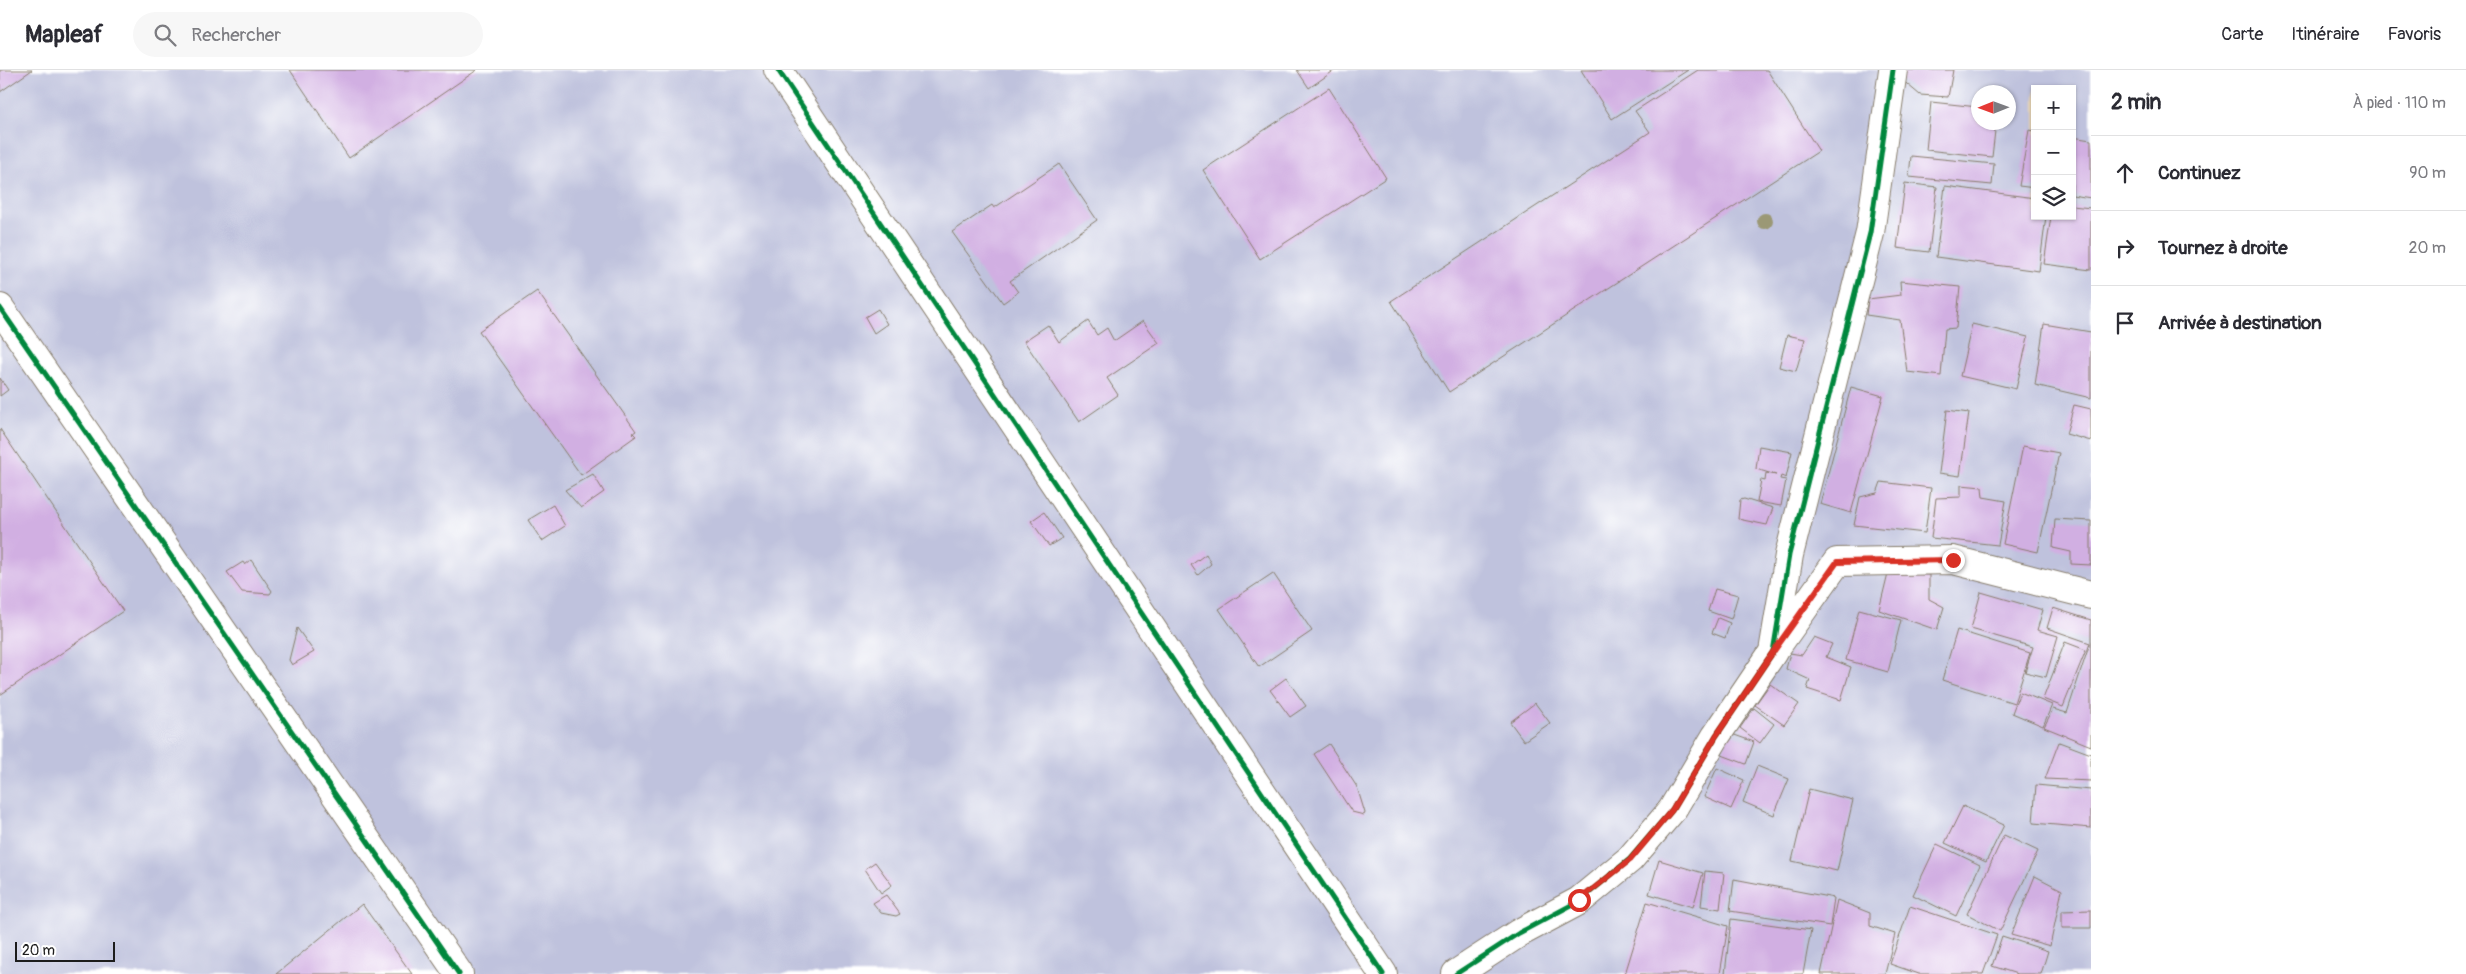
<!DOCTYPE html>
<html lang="fr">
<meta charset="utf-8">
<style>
body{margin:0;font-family:Pangolin,sans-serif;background:#f7f7f7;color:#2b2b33}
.controls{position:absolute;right:15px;top:15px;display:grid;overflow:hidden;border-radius:0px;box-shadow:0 1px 4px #0004}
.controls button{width:45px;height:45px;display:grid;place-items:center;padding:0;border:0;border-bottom:1px solid #e1e1e2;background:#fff;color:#2b2b33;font:25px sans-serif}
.compass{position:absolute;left:1971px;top:15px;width:45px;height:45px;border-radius:50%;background:#fff;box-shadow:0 1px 4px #0004;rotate:269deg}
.scale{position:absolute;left:15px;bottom:12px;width:100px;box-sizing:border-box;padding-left:5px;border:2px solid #1c1c1c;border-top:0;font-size:14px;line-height:18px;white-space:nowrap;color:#1c1c1c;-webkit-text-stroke:4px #fff;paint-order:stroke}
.stop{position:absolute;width:15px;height:15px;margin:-11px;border:4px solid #d93025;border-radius:50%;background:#fff}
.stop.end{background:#d93025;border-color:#fff;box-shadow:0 1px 5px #0008}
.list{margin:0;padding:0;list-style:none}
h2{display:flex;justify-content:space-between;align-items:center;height:65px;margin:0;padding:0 20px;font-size:21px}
h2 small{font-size:16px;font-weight:400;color:#7c7c81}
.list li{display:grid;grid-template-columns:32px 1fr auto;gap:15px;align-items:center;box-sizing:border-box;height:75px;padding:0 20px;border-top:1px solid #e1e1e2}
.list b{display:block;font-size:19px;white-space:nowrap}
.list em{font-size:16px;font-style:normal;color:#7c7c81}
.icon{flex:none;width:28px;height:28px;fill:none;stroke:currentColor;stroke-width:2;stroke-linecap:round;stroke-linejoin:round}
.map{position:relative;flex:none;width:2091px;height:904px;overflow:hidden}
header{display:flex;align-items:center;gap:30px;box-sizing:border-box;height:70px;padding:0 25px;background:#fff;border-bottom:1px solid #e1e1e2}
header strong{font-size:24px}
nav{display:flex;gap:28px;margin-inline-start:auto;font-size:18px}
.search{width:350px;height:45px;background:#f7f7f7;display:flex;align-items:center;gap:12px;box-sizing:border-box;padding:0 18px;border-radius:28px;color:#7c7c81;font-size:19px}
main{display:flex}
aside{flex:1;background:#fff}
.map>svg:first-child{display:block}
.industrial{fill:#bfc2dd;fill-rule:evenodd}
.building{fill:#d1afe2}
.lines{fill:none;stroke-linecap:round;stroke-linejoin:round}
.minor-casing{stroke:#867c6b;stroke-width:30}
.minor{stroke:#fff;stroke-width:28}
.cycleway-casing{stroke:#fff;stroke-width:8}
.cycleway{stroke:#00873e;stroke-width:5}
.tree{fill:#9b9875}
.route{stroke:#d93025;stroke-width:6}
</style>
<header>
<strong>Mapleaf</strong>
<div class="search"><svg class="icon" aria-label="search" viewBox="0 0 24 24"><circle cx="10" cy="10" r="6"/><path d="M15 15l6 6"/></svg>Rechercher</div>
<nav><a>Carte</a><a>Itinéraire</a><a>Favoris</a></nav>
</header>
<main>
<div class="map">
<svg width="2091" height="904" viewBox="0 0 2091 904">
<rect width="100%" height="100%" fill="#fff"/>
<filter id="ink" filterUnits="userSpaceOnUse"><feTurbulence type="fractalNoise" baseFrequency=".02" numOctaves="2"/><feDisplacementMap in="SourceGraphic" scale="10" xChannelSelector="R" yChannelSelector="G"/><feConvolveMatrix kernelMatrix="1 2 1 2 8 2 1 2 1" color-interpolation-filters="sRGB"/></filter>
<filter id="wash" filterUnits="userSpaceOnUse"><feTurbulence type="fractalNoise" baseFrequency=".0096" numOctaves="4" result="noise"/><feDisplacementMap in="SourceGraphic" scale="20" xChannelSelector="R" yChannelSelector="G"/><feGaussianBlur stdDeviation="1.12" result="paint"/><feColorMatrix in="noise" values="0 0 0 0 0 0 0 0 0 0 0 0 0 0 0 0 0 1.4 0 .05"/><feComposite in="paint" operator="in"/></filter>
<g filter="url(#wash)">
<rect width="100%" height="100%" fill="#efdcba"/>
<path class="industrial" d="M0,0h2091v904h-2091zM2035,19h37v127h-37zM1978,22h30v30h-30z"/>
<g id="blocks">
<path class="building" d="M0,0h32l-32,22z
M290,0h187l-128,88z
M1297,0h38l-26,18z
M1581,0h107l-76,49z
M1698,0h69l52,81 -370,241 -58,-91 259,-169 -15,-21z
M1900,0h53l-5,27 -28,-2 -19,-16z
M1329,18l57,90 -126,81 -57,-89z
M1931,32l47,5v15h18l-4,35 -66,-7z
M2029,60l6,1v57l-16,-2z
M2072,67l19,3v58l-19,-3z
M1911,86l83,8 -2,21 -83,-8z
M1059,94l38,56 -87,61 8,11 -15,11 -51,-71 40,-27 2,3z
M1905,113l32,4 -8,65 -32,-4z
M1945,116l90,12v18h11l-7,55 -103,-14z
M2072,136l19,2v62l-47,-6 7,-48h21z
M1900,211l60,6 -4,41 -11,1 -4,47 -34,-4 -7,-52 -34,-5 2,-16 33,-4z
M537,221l99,140 -3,2 3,3 -55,39 -102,-144z
M878,239l9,15 -13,9 -9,-16z
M1088,251l9,14 10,-7 7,13 29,-20 16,22 -52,35 11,17 -39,27 -55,-81 24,-16 11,17z
M1972,254l56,13 -12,52 -56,-13z
M2044,254l47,8v66l-56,-13z
M1787,265l18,4 -9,32 -17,-4z
M0,308l8,12 -8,6z
M1851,317l32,9 -32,117 -31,-9z
M2074,335l17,4v32l-25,-7z
M1947,340l22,3 -9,63 -21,-3z
M0,359l123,182 -123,84z
M1759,376l33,6 -6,26 -5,-2 -1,3 6,1 -5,26 -24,-4 4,-22 4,1 1,-8 10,2 -20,-6z
M2023,376l36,7 -21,99 -35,-8z
M593,404l11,18 -23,16 -16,-18z
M1881,412l50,6 -6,45 -71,-8 6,-28 17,-4z
M1961,415l21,2 1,10 23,4 -8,44 -67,-7 5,-40 25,-1z
M1744,429l29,9 -6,17 -29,-6 2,-19z
M553,435l12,21 -23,15 -14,-21z
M1044,442l18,26 -13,8 -18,-25z
M2055,449l36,2v44l-20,-1v-12l-18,-4z
M1206,484l5,10 -13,11 -7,-10z
M251,490l21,31 -2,3 -28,-2 -15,-20 16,-10 2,3z
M1273,503l39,58 -53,36 -40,-58z
M1888,503l41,2v24l15,8 -7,23 -58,-20z
M1715,519l23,6 -7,24 -23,-8z
M1981,522l62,18 -6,20 21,6 -12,41 -21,-5 8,-25 -62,-18z
M2053,538l38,12v126l-47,-19 9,-18 14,4 23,-70 -43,-15z
M1859,539l42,11 -13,52 -42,-12z
M1718,548l12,5 -5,15 -13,-5z
M297,558l17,24 -22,13 -3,-5z
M1957,560l73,23 -16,50 -72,-23z
M1814,567l18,7 -6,13 25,10 -10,33 -34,-11 3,-9 -24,-11 4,-16 12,2z
M2065,572l21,8 -23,57 -20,-8z
M1286,608l20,28 -16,11 -20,-27z
M1770,614l29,20 -15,21 -29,-20z
M2020,622l32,13 -9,21 -31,-13z
M1535,633l15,20 -26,18 -14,-19z
M1754,638l20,16 -14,19 -20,-15z
M1729,663l25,9 -8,22 -24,-9z
M2059,672l32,12v27l-46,-2z
M1329,674l28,43 8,26 -1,2 -12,-3 -38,-58z
M1757,696l32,13 -15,36 -31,-13z
M1717,698l27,12 -13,29 -27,-12z
M2036,715l55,5v38l-58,-5z
M1809,719l44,11 -16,71 -45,-10z
M1963,736l41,19 -18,37 -41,-19z
M2004,765l34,16 -38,80 -33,-17z
M1937,774l43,21 -24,51 -43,-21z
M1659,790l44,13 -10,34 -44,-13z
M875,792l17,23 -11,8 -16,-24z
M1705,801l19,2 -4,36 -19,-3z
M2035,806l27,14 -12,56 -39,-11z
M1734,809l100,19 -4,28 -100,-15z
M886,825l14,19 -4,2 -15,-3 -8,-10z
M1837,830l33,13v13l25,8 -10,40h-64z
M1647,832l81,24 -8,48h-95z
M362,834l50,70h-136z
M1910,836l87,29 -14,39h-64l-29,-10z
M2091,840v18h-29v-17z
M1731,849l80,11 -8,44h-78z
M2002,866l46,15 -7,23h-24l-25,-8z"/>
</g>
</g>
<g filter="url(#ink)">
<use href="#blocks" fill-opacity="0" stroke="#867c6b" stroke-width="1"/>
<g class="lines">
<g class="minor-casing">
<path id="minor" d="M778,0l605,904
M0,238l459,666
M1777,576l60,-84 116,-2 138,35
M1456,904l63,-41 60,-32 51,-42 42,-49 44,-74 57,-84 16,-97 81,-322 23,-163"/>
</g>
<use href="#minor" class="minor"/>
<g class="cycleway-casing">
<path id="cycleway" d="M778,0l605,904
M0,238l459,666
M1456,904l63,-41 60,-32 51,-42 42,-49 44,-74 57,-84 16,-97 81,-322 23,-163"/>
</g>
<use href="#cycleway" class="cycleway"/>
</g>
<circle class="tree" cx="1765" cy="151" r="8"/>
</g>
<g class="lines" filter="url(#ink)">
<path class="route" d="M1579,830l51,-40 42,-50 44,-74 57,-84 64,-90 116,-2"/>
</g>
</svg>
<div class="controls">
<button>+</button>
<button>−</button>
<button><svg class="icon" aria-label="layers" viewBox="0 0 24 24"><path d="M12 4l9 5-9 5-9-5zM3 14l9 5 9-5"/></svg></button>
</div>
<svg class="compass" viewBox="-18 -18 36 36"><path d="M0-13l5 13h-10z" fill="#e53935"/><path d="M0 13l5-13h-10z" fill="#7c7c81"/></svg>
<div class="scale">20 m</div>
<div class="stop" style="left:1579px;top:830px"></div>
<div class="stop end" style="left:1953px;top:490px"></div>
</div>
<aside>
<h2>2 min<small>À pied · 110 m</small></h2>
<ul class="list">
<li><svg class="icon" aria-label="ahead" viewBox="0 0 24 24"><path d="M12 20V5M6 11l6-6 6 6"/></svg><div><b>Continuez</b></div><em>90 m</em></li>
<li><svg class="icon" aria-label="right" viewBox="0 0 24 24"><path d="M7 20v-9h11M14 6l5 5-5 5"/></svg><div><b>Tournez à droite</b></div><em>20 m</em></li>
<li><svg class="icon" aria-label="arrive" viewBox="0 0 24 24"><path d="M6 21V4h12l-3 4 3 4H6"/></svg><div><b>Arrivée à destination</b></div></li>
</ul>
</aside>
</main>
